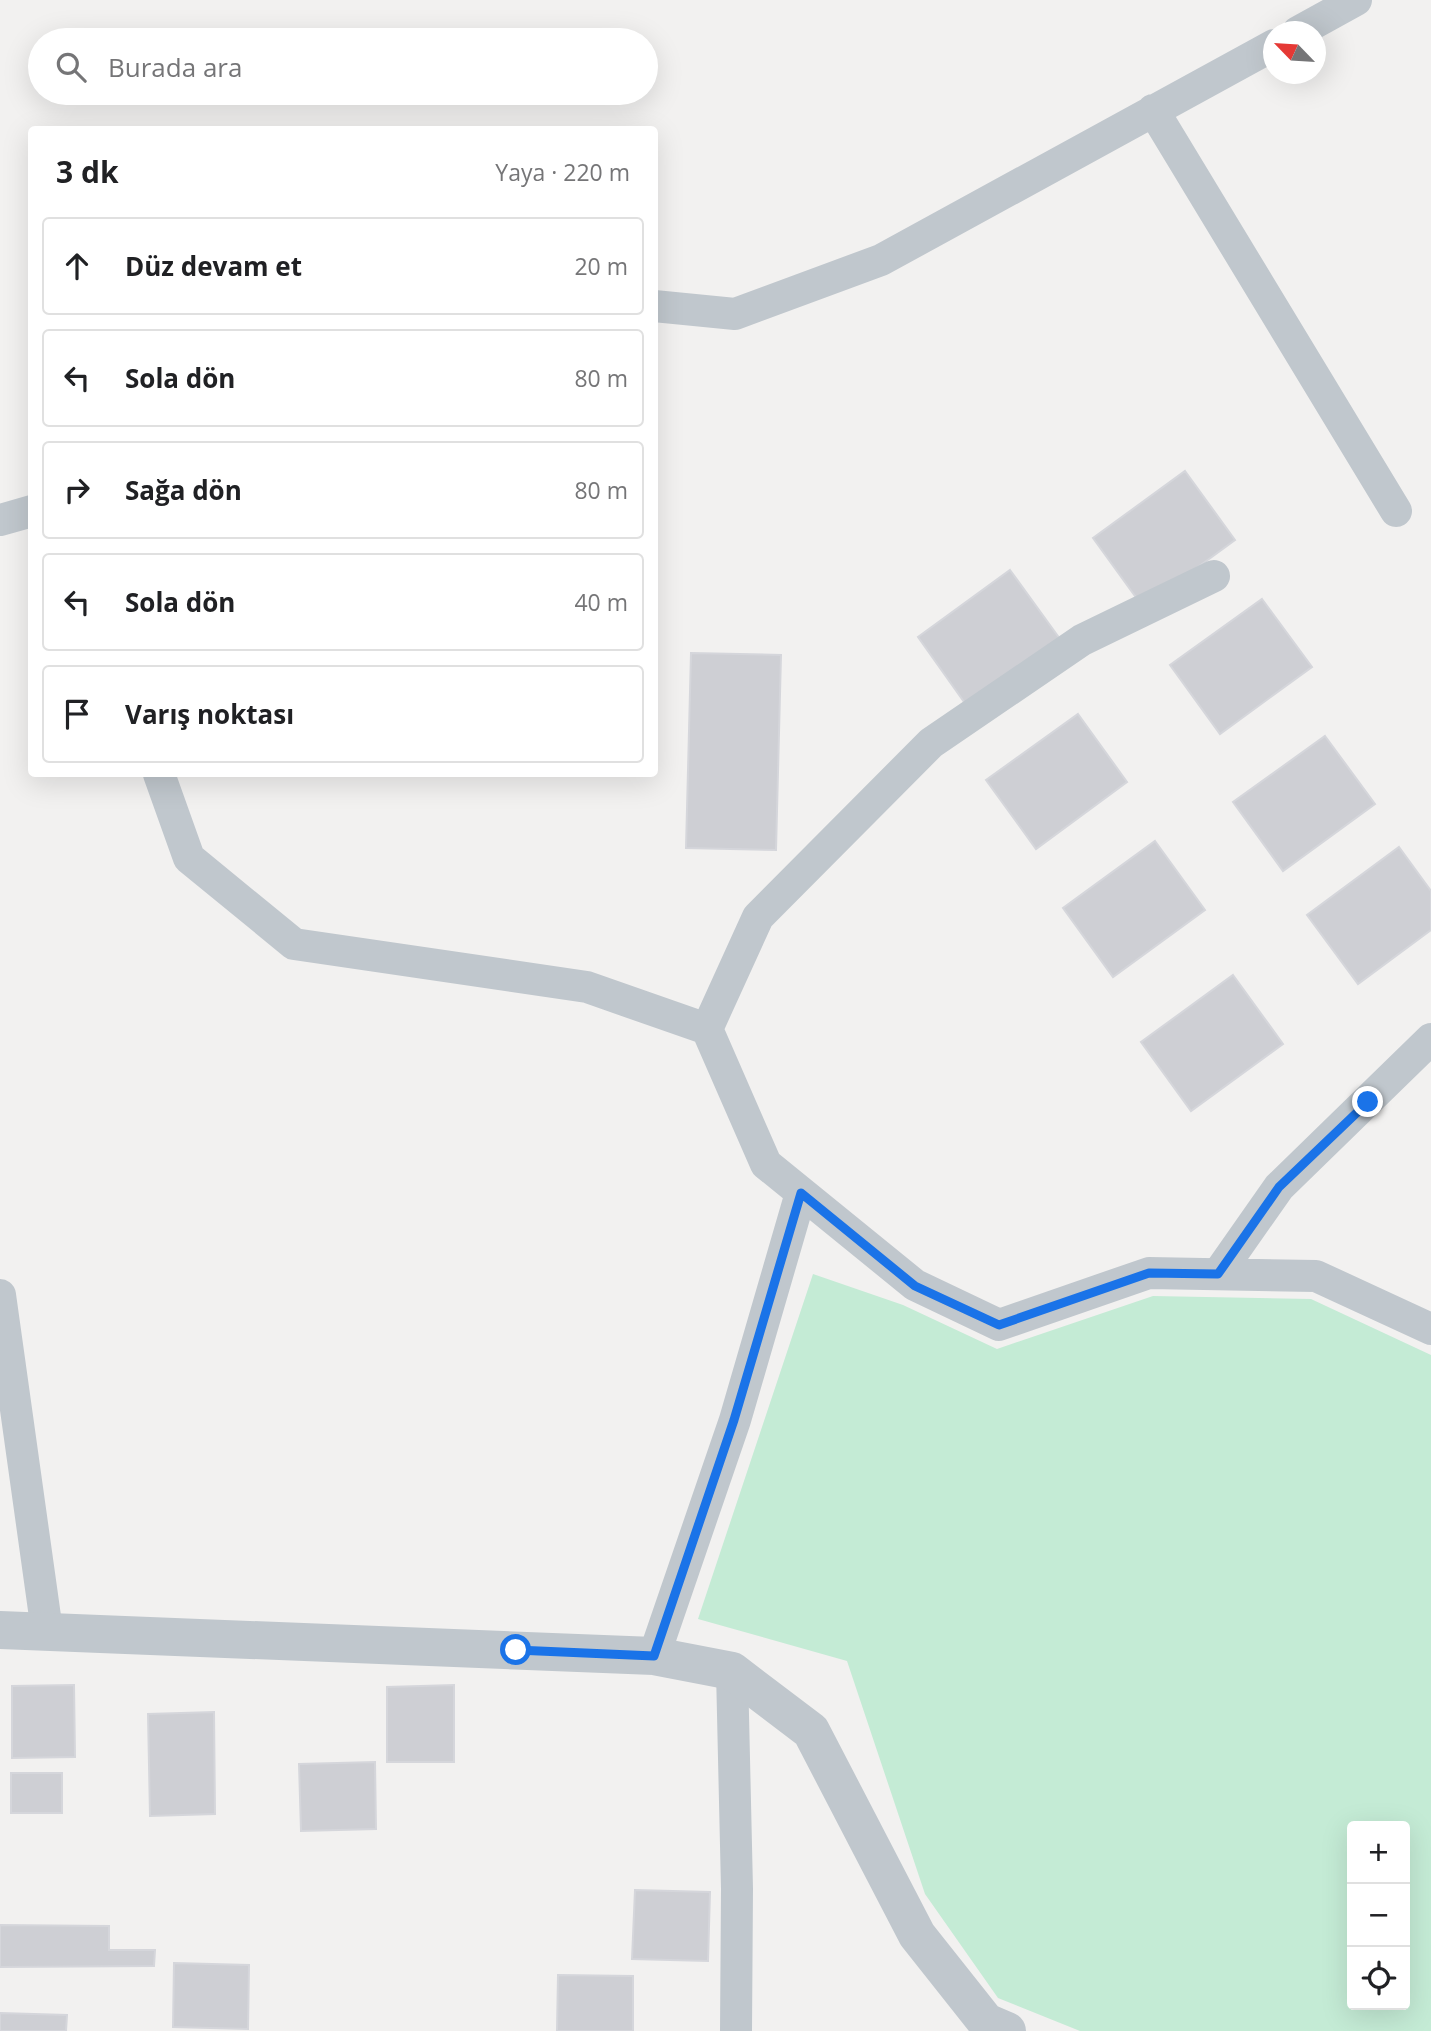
<!DOCTYPE html>
<html lang="tr">
<meta charset="utf-8">
<style>
body{margin:0;font-family:"Open Sans",sans-serif;background:#f6f6f6;color:#202124}
.controls{position:absolute;right:21px;bottom:21px;display:grid;overflow:hidden;border-radius:7px;box-shadow:0 7px 28px #0002}
.controls button{width:63px;height:63px;display:grid;place-items:center;padding:0;border:0;border-bottom:2px solid #e0e0e0;background:#fff;color:#202124;font:35px sans-serif}
.compass{position:absolute;left:1263px;top:21px;width:63px;height:63px;border-radius:50%;background:#fff;box-shadow:0 7px 28px #0002;rotate:295deg}
.stop{position:absolute;width:21px;height:21px;margin:-16px;border:5px solid #1a73e8;border-radius:50%;background:#fff}
.stop.end{background:#1a73e8;border-color:#fff;box-shadow:0 2px 7px #0008}
.list{margin:0;padding:0;list-style:none}
h2{display:flex;justify-content:space-between;align-items:center;height:91px;margin:0;padding:0 28px;font-size:30px}
h2 small{font-size:23px;font-weight:400;color:#757577}
.list li{display:grid;grid-template-columns:46px 1fr auto;gap:21px;align-items:center;box-sizing:border-box;height:98px;margin:0 14px 14px;padding:0 14px;border:2px solid #e0e0e0;border-radius:7px}
.list b{display:block;font-size:26px;white-space:nowrap}
.list em{font-size:23px;font-style:normal;color:#757577}
.icon{flex:none;width:38px;height:38px;fill:none;stroke:currentColor;stroke-width:2;stroke-linecap:round;stroke-linejoin:round}
.map{position:relative;flex:none;width:1431px;height:2031px;overflow:hidden}
.search{position:absolute;background:#fff;box-shadow:0 7px 28px #0002;left:28px;top:28px;width:630px;height:77px;display:flex;align-items:center;gap:18px;box-sizing:border-box;padding:0 24px;border-radius:38px;color:#757577;font-size:26px}
.panel{position:absolute;background:#fff;box-shadow:0 7px 28px #0002;left:28px;top:126px;width:630px;height:651px;border-radius:7px}
.map>svg:first-child{display:block}
.green{fill:#c4ebd5;fill-rule:evenodd}
.building{fill:#cecfd4;stroke:#d5d6db;stroke-width:2}
.lines{fill:none;stroke-linecap:round;stroke-linejoin:round}
.minor{stroke:#c0c7cd;stroke-width:32}
.tertiary{stroke:#c0c7cd;stroke-width:38}
.route{stroke:#1a73e8;stroke-width:9}
</style>
<div class="map">
<svg width="1431" height="2031" viewBox="0 0 1431 2031">
<rect width="100%" height="100%" fill="#f2f1f0"/>
<path class="green" d="M813,1274l90,31 94,44 156,-53 158,3 120,56v676h-351l-82,-33 -73,-104 -78,-233 -149,-42zM1352,1826h53v179h-53z"/>
<path class="building" d="M1185,471l50,69 -92,67 -50,-69z
M1010,570l50,69 -93,67 -49,-69z
M1262,599l50,68 -92,67 -50,-69z
M691,653l90,2 -5,195 -90,-2z
M1078,714l49,68 -91,67 -50,-69z
M1325,736l50,68 -92,67 -50,-69z
M1155,841l50,69 -92,67 -50,-69z
M1399,847l32,44v39l-73,54 -51,-69z
M1233,975l50,69 -92,67 -50,-69z
M74,1685l1,72 -63,1v-72z
M454,1685v77h-67v-75z
M214,1712l1,102 -65,2 -2,-102z
M375,1762l1,67 -75,2 -2,-67z
M11,1773h51v40h-51z
M635,1890l75,2 -2,69 -76,-2z
M0,1925l109,1v24h46l-1,16 -154,1z
M174,1963l75,2 -1,64 -75,-2z
M558,1975l75,1v55h-76z
M0,2013l67,2 -1,16h-66z"/>
<g class="lines">
<path class="minor" d="M1298,32l58,-32
M1153,110l243,401
M654,306l81,8 146,-54 393,-215
M0,520l32,-9
M159,774l30,84 105,86 293,43 120,42 59,135 149,121 84,40 150,-52 167,3 115,53
M707,1029l51,-112 173,-174 151,-103 132,-64
M1218,1274l61,-87 152,-148
M0,1295l47,336
M654,1656l81,-236 66,-227
M732,1671l5,218 -1,142"/>
<path class="tertiary" d="M0,1630l654,26 78,15 79,60 106,204 69,87 21,9"/>
</g>
<g class="lines">
<path class="route" d="M516,1650l138,6 80,-236 67,-227 114,93 84,39 150,-52 69,1 61,-87 89,-85"/>
</g>
</svg>
<div class="controls">
<button>+</button>
<button>−</button>
<button><svg class="icon" aria-label="locate" viewBox="0 0 24 24"><circle cx="12" cy="12" r="6"/><path d="M12 2v4M12 18v4M2 12h4M18 12h4"/></svg></button>
</div>
<svg class="compass" viewBox="-18 -18 36 36"><path d="M0-13l5 13h-10z" fill="#e53935"/><path d="M0 13l5-13h-10z" fill="#757577"/></svg>
<div class="stop" style="left:516px;top:1650px"></div>
<div class="stop end" style="left:1368px;top:1102px"></div>
<div class="search"><svg class="icon" aria-label="search" viewBox="0 0 24 24"><circle cx="10" cy="10" r="6"/><path d="M15 15l6 6"/></svg>Burada ara</div>
<section class="panel">
<h2>3 dk<small>Yaya · 220 m</small></h2>
<ul class="list">
<li><svg class="icon" aria-label="ahead" viewBox="0 0 24 24"><path d="M12 20V5M6 11l6-6 6 6"/></svg><div><b>Düz devam et</b></div><em>20 m</em></li>
<li><svg class="icon" aria-label="left" viewBox="0 0 24 24"><path d="M17 20v-9H6M10 6l-5 5 5 5"/></svg><div><b>Sola dön</b></div><em>80 m</em></li>
<li><svg class="icon" aria-label="right" viewBox="0 0 24 24"><path d="M7 20v-9h11M14 6l5 5-5 5"/></svg><div><b>Sağa dön</b></div><em>80 m</em></li>
<li><svg class="icon" aria-label="left" viewBox="0 0 24 24"><path d="M17 20v-9H6M10 6l-5 5 5 5"/></svg><div><b>Sola dön</b></div><em>40 m</em></li>
<li><svg class="icon" aria-label="arrive" viewBox="0 0 24 24"><path d="M6 21V4h12l-3 4 3 4H6"/></svg><div><b>Varış noktası</b></div></li>
</ul>
</section>
</div>
